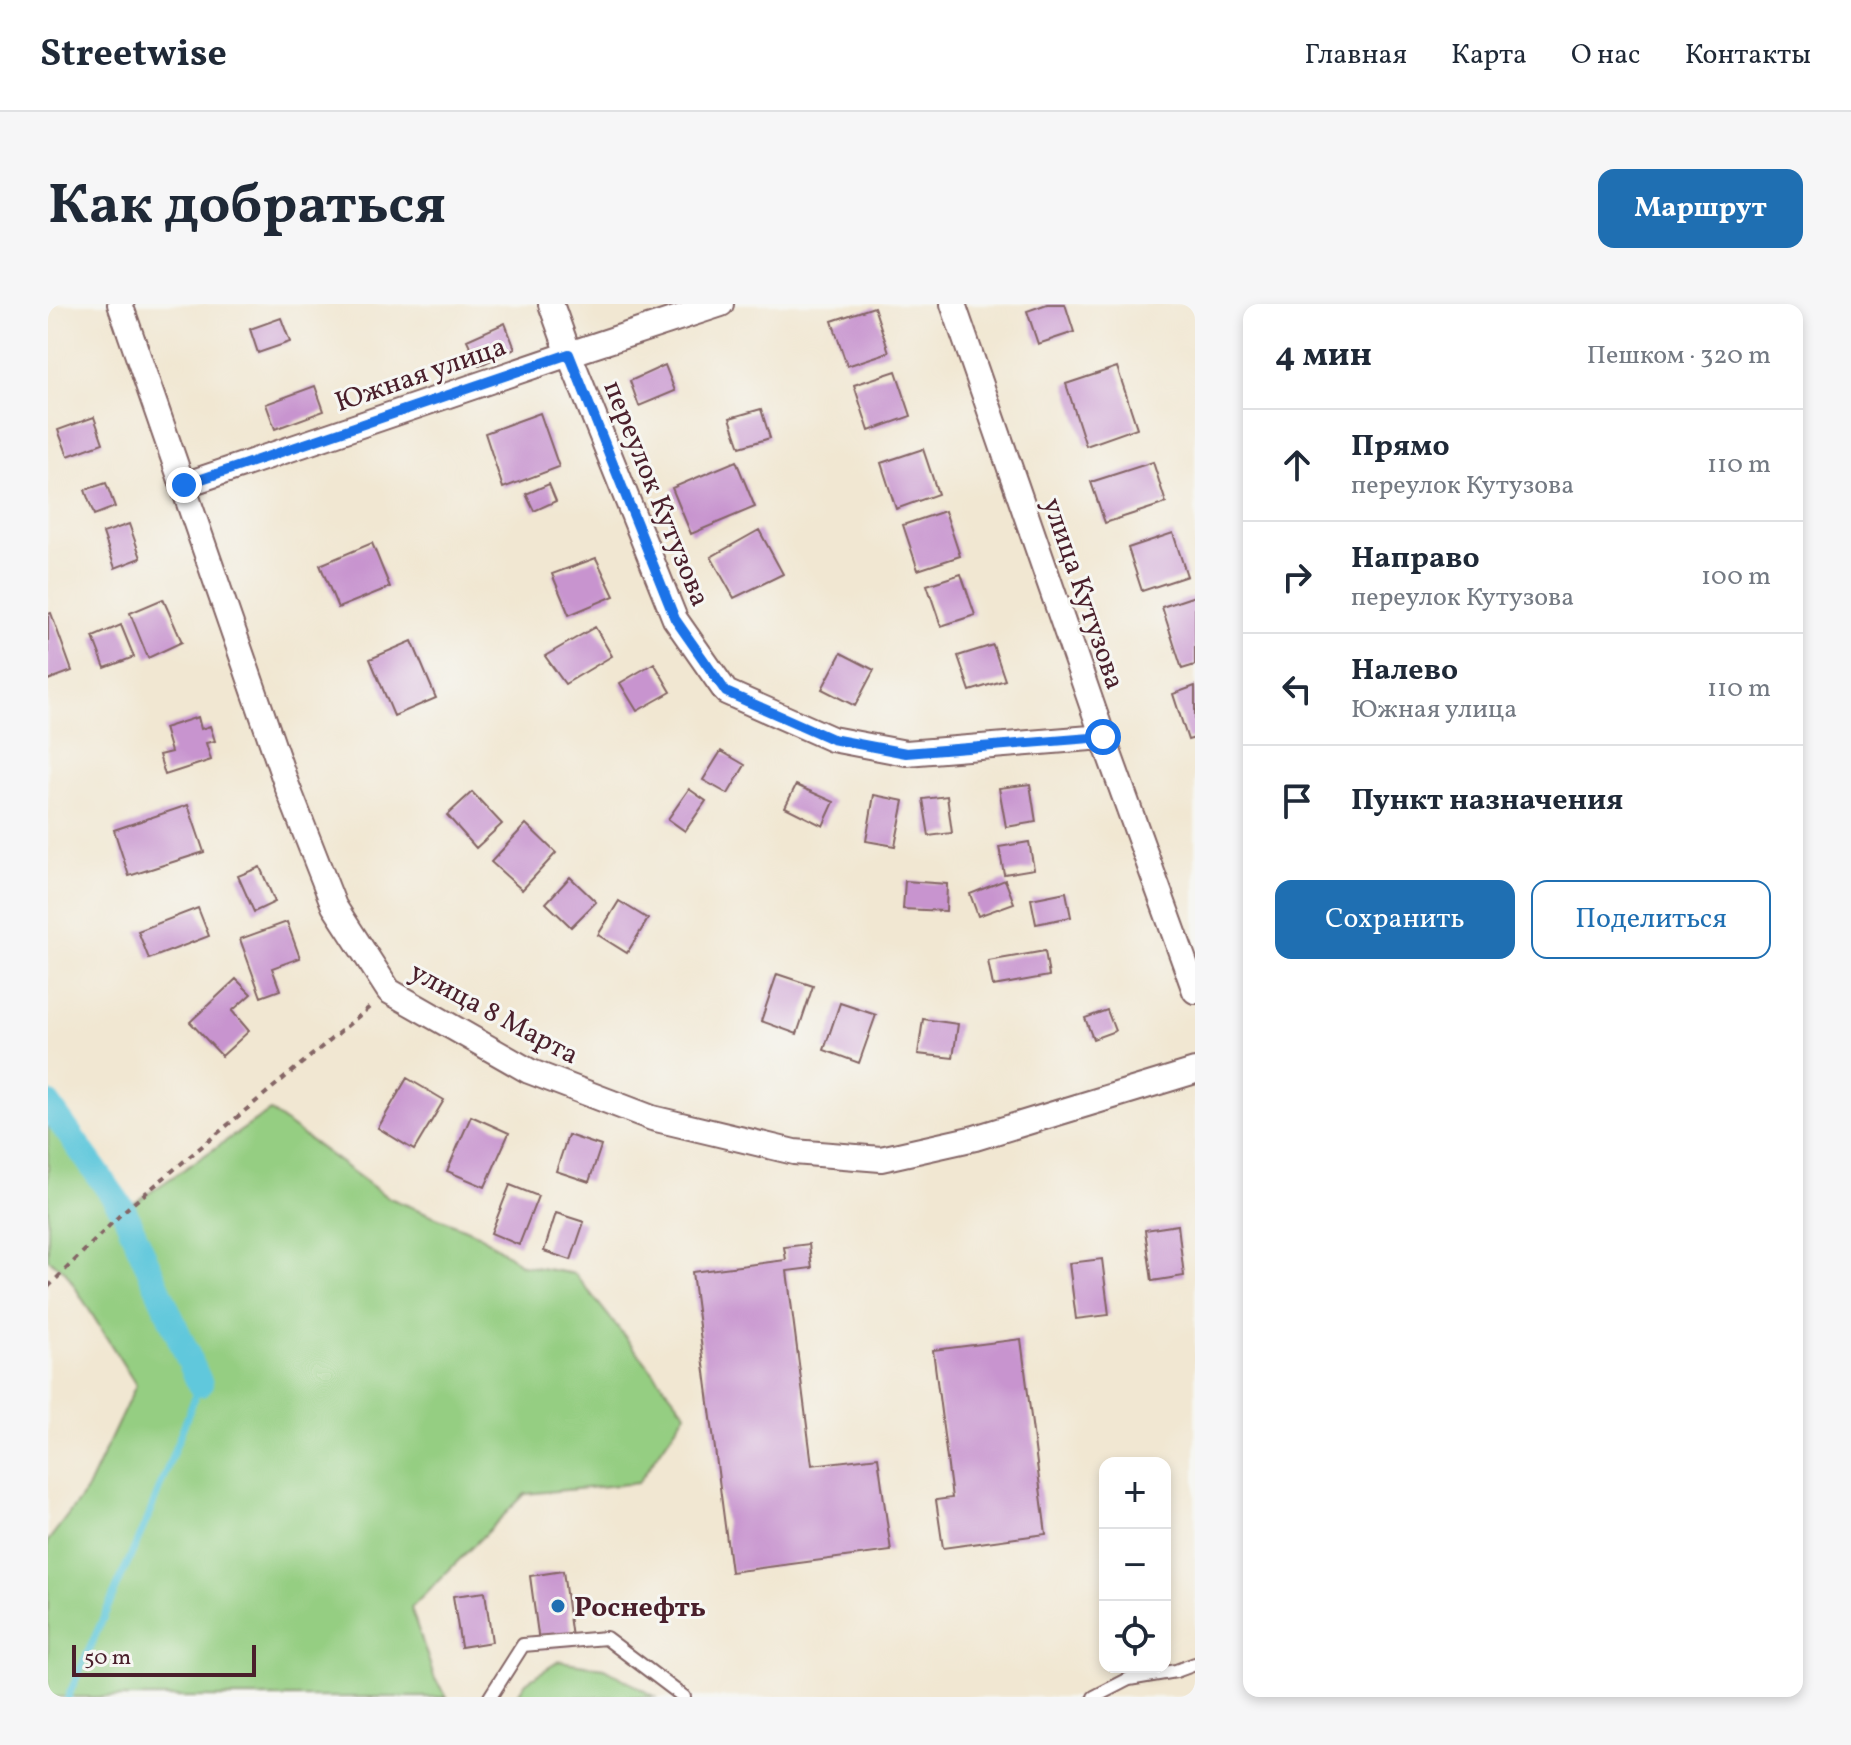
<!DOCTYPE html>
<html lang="ru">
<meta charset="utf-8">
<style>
body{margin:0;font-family:Vollkorn,serif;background:#f6f6f7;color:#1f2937}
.controls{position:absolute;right:24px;bottom:24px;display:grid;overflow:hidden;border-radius:16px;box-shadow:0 4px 12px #0003}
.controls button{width:72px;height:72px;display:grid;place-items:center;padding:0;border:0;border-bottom:2px solid #e0e1e3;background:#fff;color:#1f2937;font:40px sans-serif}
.scale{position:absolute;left:24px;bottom:20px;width:184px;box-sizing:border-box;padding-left:8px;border:4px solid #4a1f2b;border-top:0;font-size:22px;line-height:28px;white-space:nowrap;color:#4a1f2b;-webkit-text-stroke:6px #f6f6f2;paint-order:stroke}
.stop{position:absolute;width:24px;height:24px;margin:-18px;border:6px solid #1a73e8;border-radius:50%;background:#fff}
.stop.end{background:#1a73e8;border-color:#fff;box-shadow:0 2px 8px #0008}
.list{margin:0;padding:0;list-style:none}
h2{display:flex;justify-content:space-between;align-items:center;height:104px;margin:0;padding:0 32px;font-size:34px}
h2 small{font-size:26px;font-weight:400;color:#747a83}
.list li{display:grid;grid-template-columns:52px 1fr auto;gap:24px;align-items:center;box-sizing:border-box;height:112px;padding:0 32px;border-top:2px solid #e0e1e3}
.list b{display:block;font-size:30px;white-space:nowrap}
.list p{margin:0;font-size:26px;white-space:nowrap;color:#747a83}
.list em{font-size:26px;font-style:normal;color:#747a83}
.actions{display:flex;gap:16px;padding:24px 32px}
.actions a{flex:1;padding:18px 0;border:2px solid #1f6fb2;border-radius:16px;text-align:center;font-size:28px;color:#1f6fb2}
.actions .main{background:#1f6fb2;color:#fff}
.icon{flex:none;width:44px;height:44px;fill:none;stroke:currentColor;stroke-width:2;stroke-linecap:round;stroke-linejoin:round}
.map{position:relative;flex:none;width:1147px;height:1393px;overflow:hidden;border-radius:16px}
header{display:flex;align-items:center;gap:48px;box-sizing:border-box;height:112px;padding:0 40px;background:#fff;border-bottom:2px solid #e0e1e3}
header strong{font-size:38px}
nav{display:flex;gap:44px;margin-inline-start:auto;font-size:28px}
.intro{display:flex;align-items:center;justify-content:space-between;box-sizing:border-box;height:192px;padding:0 48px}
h1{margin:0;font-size:56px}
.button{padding:20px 36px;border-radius:16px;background:#1f6fb2;color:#fff;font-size:28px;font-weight:700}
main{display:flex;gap:48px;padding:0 48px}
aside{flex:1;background:#fff;border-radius:16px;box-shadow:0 4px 12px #0003}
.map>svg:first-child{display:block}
.green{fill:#95ce82;stroke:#707656;stroke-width:2}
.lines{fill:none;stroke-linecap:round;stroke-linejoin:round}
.stream{stroke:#60c8dc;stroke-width:7}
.canal{stroke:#60c8dc;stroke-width:26}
.building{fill:#c894cf}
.service-casing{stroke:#846565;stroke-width:16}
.minor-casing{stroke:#846565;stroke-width:28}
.path{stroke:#846565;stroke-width:4;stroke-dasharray:6 6;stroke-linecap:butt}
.service{stroke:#fff;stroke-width:12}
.minor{stroke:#fff;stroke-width:24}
.route{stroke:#1a73e8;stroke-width:10}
.poi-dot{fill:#1f6fb2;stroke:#f6f6f2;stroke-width:3}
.labels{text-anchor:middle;stroke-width:6;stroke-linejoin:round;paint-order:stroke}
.street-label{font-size:28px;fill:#4a1f2b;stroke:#f6f6f2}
.poi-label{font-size:28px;font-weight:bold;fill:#4a1f2b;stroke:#f6f6f2;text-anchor:start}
</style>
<header>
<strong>Streetwise</strong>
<nav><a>Главная</a><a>Карта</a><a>О нас</a><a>Контакты</a></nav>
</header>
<div class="intro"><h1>Как добраться</h1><a class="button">Маршрут</a></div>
<main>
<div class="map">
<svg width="1147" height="1393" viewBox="0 0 1147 1393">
<rect width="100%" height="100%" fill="#f6f6f2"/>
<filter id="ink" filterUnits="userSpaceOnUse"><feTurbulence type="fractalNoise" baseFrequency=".0125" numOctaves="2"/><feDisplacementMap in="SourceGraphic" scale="16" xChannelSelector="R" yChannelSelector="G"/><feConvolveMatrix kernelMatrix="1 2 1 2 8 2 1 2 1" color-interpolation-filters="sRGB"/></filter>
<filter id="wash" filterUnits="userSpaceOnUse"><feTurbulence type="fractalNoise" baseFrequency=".006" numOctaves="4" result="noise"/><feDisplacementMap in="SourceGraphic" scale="32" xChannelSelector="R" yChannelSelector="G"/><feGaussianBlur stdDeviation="1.8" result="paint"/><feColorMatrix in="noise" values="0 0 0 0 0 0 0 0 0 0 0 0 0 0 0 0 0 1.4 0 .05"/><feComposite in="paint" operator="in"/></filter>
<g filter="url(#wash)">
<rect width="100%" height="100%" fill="#f1e7d2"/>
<path class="green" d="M0,800l76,106 146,-99 117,86 91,37 44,31 53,9 111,139 -48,70 -113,11 -114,114 24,71 12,18h-399v-156l38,-50 50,-106 -71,-114 -17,-12z
M511,1357l45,7 51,29h-139l10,-15z"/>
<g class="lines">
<path class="stream" d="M20,1393l81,-182 51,-131"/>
<path class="canal" d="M0,800l76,107 76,173"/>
</g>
<g id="blocks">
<path class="building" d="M999,0h18l9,28 -36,12 -11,-33z
M826,3l15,45 -42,14 -15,-45z
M233,14l9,24 -32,11 -8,-24z
M457,19l10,26 -36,17 -12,-26z
M617,61l10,26 -36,15 -9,-25z
M1069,63l20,61 -51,18 -20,-62z
M848,67l15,45 -42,15 -15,-46z
M267,82l9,25 -49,18 -9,-25z
M713,105l9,29 -30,9 -10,-29z
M492,109l19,54 -56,21 -18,-55z
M46,113l9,26 -35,13 -10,-26z
M875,145l15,45 -42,15 -15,-46z
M688,157l19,46 -64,27 -19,-46z
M1105,158l13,41 -61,20 -14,-41z
M58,179l9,24 -21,8 -9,-25z
M501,180l7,17 -22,10 -8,-17z
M897,207l15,45 -42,14 -15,-45z
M81,220l12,34 -26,10 -12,-35z
M711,226l24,44 -49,24 -23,-41z
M1125,229l14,43 -45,15 -14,-43z
M324,239l18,44 -52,21 -18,-43z
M548,254l18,38 -45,19 -17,-41z
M913,270l14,41 -34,11 -14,-41z
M1147,292v69l-13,4 -20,-62z
M115,295l19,43 -34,16 -18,-45z
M3,309l21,58 -24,9v-66z
M73,321l13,32 -29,11 -12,-31z
M547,323l17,29 -47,28 -20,-28z
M364,337l24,57 -42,18 -24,-57z
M945,341l12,35 -35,11 -12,-35z
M793,349l33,17 -19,36 -33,-17z
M606,359l17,29 -34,19 -17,-28z
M1147,382v52l-7,2 -15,-46z
M150,413l3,12 9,-3 5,15 -9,2 5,17 -46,15 -6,-20 12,-3 -7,-24z
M673,447l24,14 -17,29 -25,-14z
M982,480l6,38 -30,5 -7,-39z
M748,481l38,17 -11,24 -38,-19z
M641,485l17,12 -21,30 -17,-12z
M424,488l30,32 -26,24 -29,-33z
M826,491l30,6 -9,45 -29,-5z
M899,492l5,37 -23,3 -6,-37z
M140,501l16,47 -75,24 -15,-46z
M478,520l30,29 -34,37 -31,-28z
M981,538l5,27 -30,5 -5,-27z
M212,563l15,35 -21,10 -16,-36z
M522,573l26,25 -25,25 -25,-24z
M957,576l9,23 -36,13 -8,-22z
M857,577l42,3 -1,27 -43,-2z
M1018,588l5,25 -35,7 -5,-25z
M571,597l29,18 -21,34 -29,-18z
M150,604l11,28 -60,23 -11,-28z
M239,618l13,36 -28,10 8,22 -19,7 -21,-58z
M997,647l4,25 -56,10 -5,-25z
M729,670l36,12 -16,48 -36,-13z
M188,675l15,15 -19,17 17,20 -27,25 -32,-34z
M792,699l36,12 -17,48 -35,-13z
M1059,706l8,21 -22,8 -8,-21z
M875,715l35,5 -5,34 -35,-4z
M359,774l37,22 -30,50 -36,-22z
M423,812l38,17 -24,54 -38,-16z
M520,831l33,11 -12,36 -33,-11z
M462,881l28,11 -19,49 -28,-12z
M508,909l28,9 -13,38 -27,-9z
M1130,921l6,51 -32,5 -7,-51z
M761,940l3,24 -25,3 25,194 66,-8 13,94 -160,21 -39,-300 94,-12 -2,-13z
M1054,955l7,56 -33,4 -7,-56z
M973,1035l25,195 -103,14 -7,-48 16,-2 -19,-148z
M515,1267l10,74 -33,4 -10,-73z
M437,1288l7,50 -31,5 -8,-51z"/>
</g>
</g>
<g filter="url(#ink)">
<use href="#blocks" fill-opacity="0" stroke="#846565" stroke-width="2"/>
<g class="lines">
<g class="service-casing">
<path id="service" d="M442,1393l33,-52 83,-7 78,59
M1046,1393l35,-18 47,-8 19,-7"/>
</g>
<g class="minor-casing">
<path id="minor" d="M72,0l167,482 47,120 55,85 140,80 123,47 142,34 87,7 94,-21 220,-67
M503,0l18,50 106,265 51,73 106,47 74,14 197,-16
M905,0l150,433 92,254
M136,181l385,-131 152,-50"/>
</g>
<path class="path" d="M0,983l76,-76 247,-205"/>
<use href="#service" class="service"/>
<use href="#minor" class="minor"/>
</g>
</g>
<g class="lines" filter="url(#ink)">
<path class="route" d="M136,181l385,-131 106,265 51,73 106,47 74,14 197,-16"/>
</g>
<circle class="poi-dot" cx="510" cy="1302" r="8"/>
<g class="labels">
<g class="street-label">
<text transform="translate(372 69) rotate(-19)" y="10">Южная улица</text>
<text transform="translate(610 189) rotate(68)" y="10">переулок Кутузова</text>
<text transform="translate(1037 289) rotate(71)" y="10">улица Кутузова</text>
<text transform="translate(447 708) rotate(28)" y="10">улица 8 Марта</text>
</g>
<g class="poi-label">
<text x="526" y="1312">Роснефть</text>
</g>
</g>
</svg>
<div class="controls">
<button>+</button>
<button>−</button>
<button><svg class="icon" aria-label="locate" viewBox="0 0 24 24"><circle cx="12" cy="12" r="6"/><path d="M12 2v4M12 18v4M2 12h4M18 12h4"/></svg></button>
</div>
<div class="scale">50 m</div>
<div class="stop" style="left:1055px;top:433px"></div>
<div class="stop end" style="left:136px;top:181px"></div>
</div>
<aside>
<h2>4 мин<small>Пешком · 320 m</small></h2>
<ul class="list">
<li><svg class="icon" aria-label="ahead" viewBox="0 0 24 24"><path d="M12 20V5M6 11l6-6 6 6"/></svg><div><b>Прямо</b><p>переулок Кутузова</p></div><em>110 m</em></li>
<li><svg class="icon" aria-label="right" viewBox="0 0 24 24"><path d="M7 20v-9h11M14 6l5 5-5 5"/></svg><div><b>Направо</b><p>переулок Кутузова</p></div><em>100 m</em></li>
<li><svg class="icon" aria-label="left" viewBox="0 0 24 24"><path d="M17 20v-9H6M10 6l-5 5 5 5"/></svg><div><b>Налево</b><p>Южная улица</p></div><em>110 m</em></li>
<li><svg class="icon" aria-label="arrive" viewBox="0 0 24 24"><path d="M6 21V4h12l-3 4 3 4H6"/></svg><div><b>Пункт назначения</b></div></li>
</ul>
<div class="actions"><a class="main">Сохранить</a><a>Поделиться</a></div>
</aside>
</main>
